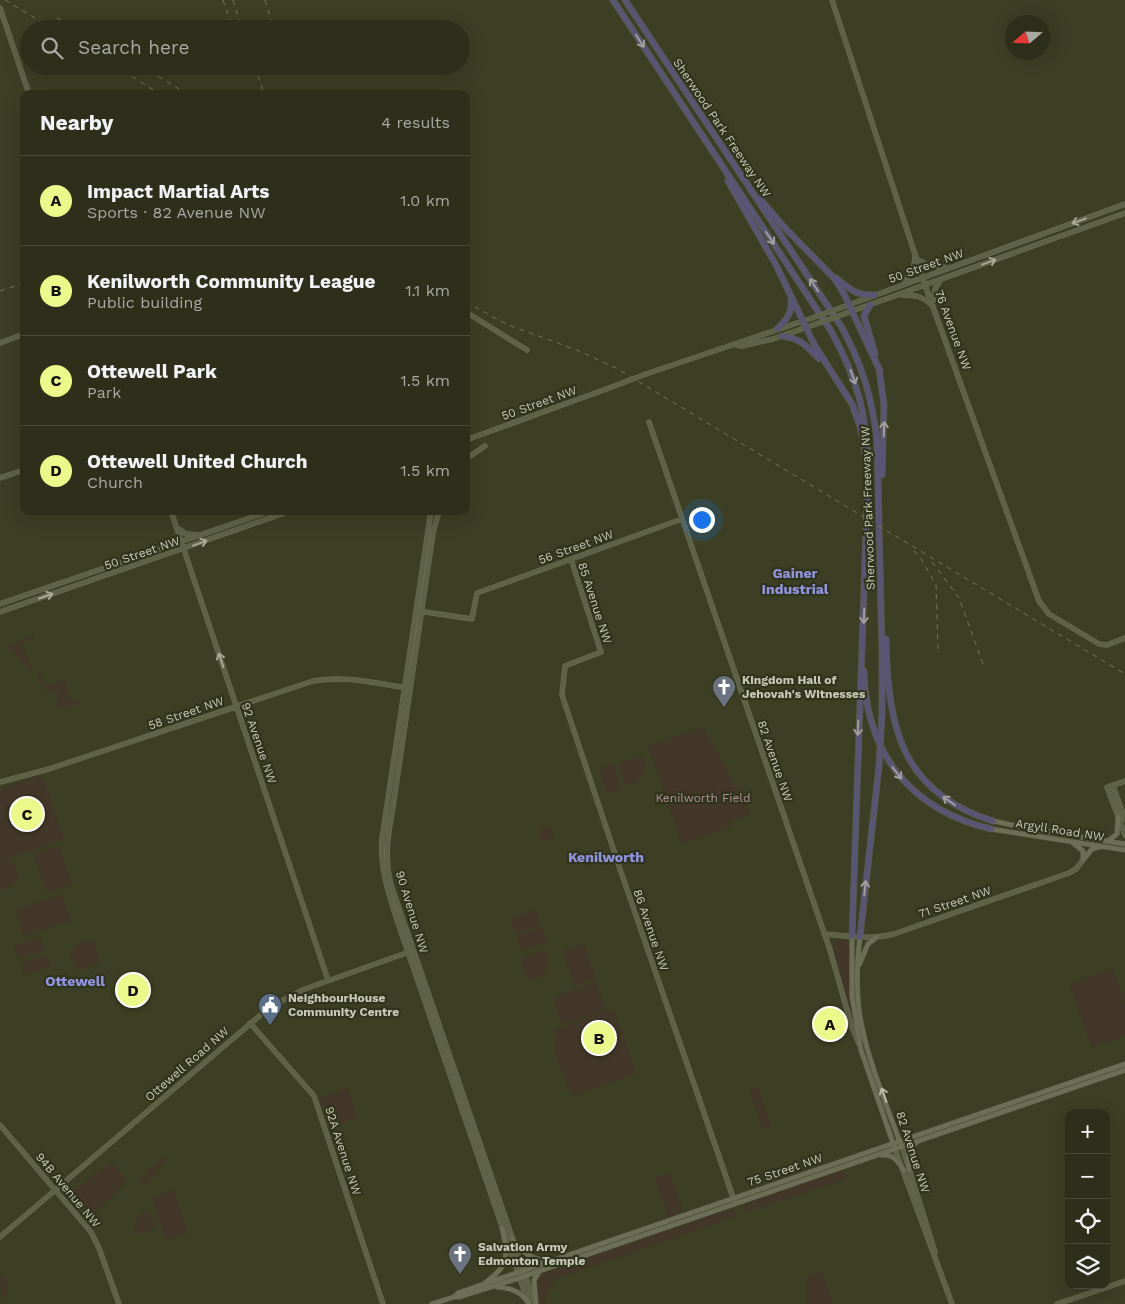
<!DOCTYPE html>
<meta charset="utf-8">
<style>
body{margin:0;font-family:"Work Sans",sans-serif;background:#353724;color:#f1f3f6}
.controls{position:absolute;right:15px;bottom:15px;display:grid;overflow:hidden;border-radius:10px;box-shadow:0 5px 20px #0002}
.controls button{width:45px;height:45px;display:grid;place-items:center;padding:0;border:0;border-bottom:1px solid #484a3a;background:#2d2f1b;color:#f1f3f6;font:25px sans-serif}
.compass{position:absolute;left:1005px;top:15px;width:45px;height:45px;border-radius:50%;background:#2d2f1b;box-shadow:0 5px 20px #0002;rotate:251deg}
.you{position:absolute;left:701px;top:519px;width:18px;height:18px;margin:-12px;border:4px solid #fff;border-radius:50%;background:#1a73e8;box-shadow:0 0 0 8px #1a73e833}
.badge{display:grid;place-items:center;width:32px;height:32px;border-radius:50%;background:#eaf98a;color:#111;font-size:16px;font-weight:700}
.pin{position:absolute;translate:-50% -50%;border:2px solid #fff;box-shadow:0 1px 5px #0006}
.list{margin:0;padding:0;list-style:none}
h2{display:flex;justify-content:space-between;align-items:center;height:65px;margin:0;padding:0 20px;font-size:21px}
h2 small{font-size:16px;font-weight:400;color:#a7a9a3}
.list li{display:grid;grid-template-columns:32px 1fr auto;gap:15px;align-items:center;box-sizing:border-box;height:90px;padding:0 20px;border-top:1px solid #484a3a}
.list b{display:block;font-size:19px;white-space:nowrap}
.list p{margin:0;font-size:16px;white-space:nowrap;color:#a7a9a3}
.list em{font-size:16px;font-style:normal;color:#a7a9a3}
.icon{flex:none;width:28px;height:28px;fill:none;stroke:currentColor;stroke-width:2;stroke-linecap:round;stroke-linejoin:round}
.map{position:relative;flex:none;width:1125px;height:1304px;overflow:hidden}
.search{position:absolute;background:#2d2f1b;box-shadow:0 5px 20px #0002;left:20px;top:20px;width:450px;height:55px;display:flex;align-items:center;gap:12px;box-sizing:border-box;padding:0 18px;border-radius:28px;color:#a7a9a3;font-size:19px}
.panel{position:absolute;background:#2d2f1b;box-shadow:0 5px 20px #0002;left:20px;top:90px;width:450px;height:425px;border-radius:10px}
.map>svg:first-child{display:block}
.green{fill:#423728}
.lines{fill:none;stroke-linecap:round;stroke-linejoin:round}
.secondary-casing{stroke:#6c6f59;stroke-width:5.5}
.primary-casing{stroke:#585b44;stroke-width:5.5}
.highway-casing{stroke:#575943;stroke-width:7}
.secondary{stroke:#5e6246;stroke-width:4.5}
.primary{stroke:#6c6f56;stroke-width:4.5}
.highway{stroke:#595575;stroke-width:5.5}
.rail{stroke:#73765a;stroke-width:1;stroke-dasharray:5 5;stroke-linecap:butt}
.secondary-bridge-casing{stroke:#6c6f59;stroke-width:5.5;stroke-linecap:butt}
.highway-bridge-casing{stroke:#575943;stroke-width:7;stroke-linecap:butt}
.secondary-bridge{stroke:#5e6246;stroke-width:4.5}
.highway-bridge{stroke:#595575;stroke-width:5.5}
.oneway{stroke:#a0a09e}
.oneway2{stroke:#a8aa93}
.oneway3{stroke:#b9bca6}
.labels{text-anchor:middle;stroke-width:4.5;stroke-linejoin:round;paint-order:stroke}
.street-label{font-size:12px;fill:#c7c9b4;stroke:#31341d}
.poi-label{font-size:12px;font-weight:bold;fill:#c7c9b4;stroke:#31341d;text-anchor:start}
.park-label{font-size:12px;fill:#b49099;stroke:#31341d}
.neighbourhood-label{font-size:14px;font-weight:bold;fill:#9295e2;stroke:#31341d}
</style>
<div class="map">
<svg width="1125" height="1304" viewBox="0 0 1125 1304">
<rect width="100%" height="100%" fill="#3c3f24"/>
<path class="green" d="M33,635l1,3 -13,5 12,27 -3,1 -15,-17 -7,-4v-5l10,-2 -1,-1z
M40,674l7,11 17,-6 6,21 12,1v3l-26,4 -1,-1 5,-15 -15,-2 -8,-15z
M703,727l48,87 -20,7 -1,6 -48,17 -34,-98z
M638,757h5c7,14 -2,26 -16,29l-3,-3 -6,-17 1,-2z
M614,764l8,24 -15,5 -8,-24z
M39,776l4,2 21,62 -64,21v-73z
M548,825l3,2 3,11 -11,4 -4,-4 3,-10z
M59,846l13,38 -25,9 -14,-39z
M8,859c16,11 11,29 -8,31v-27z
M62,894l9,27 -47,16 -9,-27z
M536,910l5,15 -26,9 -5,-15z
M542,927l6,15 -27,9 -5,-15z
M40,937l5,13 -26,9 -5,-13z
M87,940l7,1 6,21 -19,9c-16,-11 -11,-26 6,-31z
M837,940h8l4,3v52l3,28c-5,-20 -21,-63 -18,-81z
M583,943l13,36 -21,7 -13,-35z
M541,951h5c7,14 -1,26 -16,29l-3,-3 -6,-17 2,-3z
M46,954l4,13 -26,8 -4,-12z
M1111,969l2,1 12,32v34l-33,12 -22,-63 1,-2z
M596,982l10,28 -44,15 -9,-28z
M614,1009l21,61 -1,4 -3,2 -56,19h-4l-16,-42 1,-24z
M756,1087l3,2 12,36 -1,3 -4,1 -4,-1 -12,-36 1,-3z
M345,1088l4,2 8,27 -28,10 -10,-29z
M163,1157l4,4 -9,8 1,2 -15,14 -5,-7z
M110,1161l18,21 -37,33 -19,-22z
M845,1170l1,4 -1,5 -99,34 -2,-8 2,-3z
M667,1173l3,1 13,37 -2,3 -10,3 -3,-1 -13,-36 1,-3z
M174,1190l14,43 -22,7 -14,-43z
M730,1207l3,1 5,8 -183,63 -11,20 1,5h-6l-3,-25 4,-5 35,-11 20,-9z
M149,1210l6,16 -2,3 -17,6c-3,-12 1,-21 13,-25z
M818,1272l5,2 10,30h-27l2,-27 3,-3z
M4,1273c7,10 6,19 -3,28l-1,-25z"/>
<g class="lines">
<g class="secondary-casing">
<path id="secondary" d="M832,0l93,285 114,316 10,13 50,30 8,1 18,-7
M0,8l29,86
M918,260l11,6 19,1
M904,283l9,-12 2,-14
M902,295c15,0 19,1 31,11
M933,301l2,-12 5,-8
M840,308l285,-104
M466,312l61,38
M844,314l281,-101
M0,343l24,-9
M736,345l6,1 31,-7 43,-15
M646,374l166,-56
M649,422l181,528 21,74 8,20
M466,440l143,-52
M466,459l19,-13
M0,478l24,-8
M171,511l157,469
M431,511l-49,328c-2,29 6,53 15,81l131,382
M439,511l-6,22 -40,274c-5,27 -9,51 -2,78l144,419
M179,529l7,5 13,1
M571,559l30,93 -36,14 -3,29 58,174 115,334
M0,604l270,-93
M419,611l53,8 5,-26 205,-74
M0,612l290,-101
M1125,781l-18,6 18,48
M0,782l49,-13 264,-88c32,-6 62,2 94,7
M1113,786l12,33
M824,934c23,2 47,6 70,0l175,-61 7,-4 7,-9
M250,1023l64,73 69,208
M0,1125l91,107 8,16 20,56
M902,1146l33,106
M895,1149l57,155
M0,1237l270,-230 35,-18 104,-37
M1057,1304l68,-23"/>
</g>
<g class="primary-casing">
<path id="primary" d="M993,821l33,7 99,16
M991,829l134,21
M1108,841l9,-7 1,-17
M1073,843l10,8v9
M1084,859l8,-10 7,-2
M852,936v60l9,54 33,96
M860,937c-3,24 -4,48 -1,73 6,44 26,90 41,133
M859,965l9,-21 9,-7
M881,1155c13,-1 17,6 23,16
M909,1170c-1,-12 -2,-21 8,-28
M512,1239c10,13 21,23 38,20
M486,1282c24,-17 22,-27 16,-54
M497,1287c14,1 24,4 32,17
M454,1297h5l57,-18 609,-209
M432,1304l22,-7 4,-4 667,-229
M536,1304l-2,-24 5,-8"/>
</g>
<g class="highway-casing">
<path id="highway" d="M613,0l218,331c27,49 37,86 37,142l-16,463
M625,0l216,326c21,38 31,71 36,114l5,207v67
M728,181l48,84 39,81 37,58 8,22 5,27
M760,199l25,29 49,50 10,16 36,77
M836,278c14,11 20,18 39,17
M870,305l-6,11 11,38
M777,329c9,-9 16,-16 14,-30
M782,336c18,2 26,11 37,23
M879,368l5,37 -2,70
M886,639c2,87 14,153 107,182
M864,671c2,83 47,139 127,158
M860,937l19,-171"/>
</g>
<use href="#secondary" class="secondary"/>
<use href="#primary" class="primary"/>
<use href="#highway" class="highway"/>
<path class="rail" d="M5,0l48,29
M223,0l10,29
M233,0l9,29
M265,0l9,29
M57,18l21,11
M115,66l45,28
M141,66l38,23
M255,66l9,28
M0,291l24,-8
M466,302l40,22 73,27 37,17 509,306
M914,551l6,6 16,28 2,64
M932,562l27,36 24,66"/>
<g class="secondary-bridge-casing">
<path id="secondary-bridge" d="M812,318l28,-10
M816,324l28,-10
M609,388l37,-14"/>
</g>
<g class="highway-bridge-casing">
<path id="highway-bridge" d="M879,766l3,-52"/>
</g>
<use href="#secondary-bridge" class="secondary-bridge"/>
<use href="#highway-bridge" class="highway-bridge"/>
</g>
<defs><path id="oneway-shaft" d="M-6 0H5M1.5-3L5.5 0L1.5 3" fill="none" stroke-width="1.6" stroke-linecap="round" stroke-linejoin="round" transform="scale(1.25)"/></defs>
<g class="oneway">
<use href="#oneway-shaft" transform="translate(640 41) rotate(57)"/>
<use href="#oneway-shaft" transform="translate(770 238) rotate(56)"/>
<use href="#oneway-shaft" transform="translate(814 285) rotate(-123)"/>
<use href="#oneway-shaft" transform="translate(853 377) rotate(71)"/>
<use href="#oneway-shaft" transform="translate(884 429) rotate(-88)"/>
<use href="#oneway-shaft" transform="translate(864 616) rotate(92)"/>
<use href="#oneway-shaft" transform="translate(858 728) rotate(92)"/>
<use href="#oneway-shaft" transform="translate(897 773) rotate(52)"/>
<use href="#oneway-shaft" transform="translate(949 801) rotate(-145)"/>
<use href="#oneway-shaft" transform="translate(865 888) rotate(-84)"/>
</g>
<g class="oneway2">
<use href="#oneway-shaft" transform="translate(1079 221) rotate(160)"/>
<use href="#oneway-shaft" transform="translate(989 262) rotate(-20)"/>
<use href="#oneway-shaft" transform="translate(200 543) rotate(-20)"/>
<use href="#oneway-shaft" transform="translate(46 596) rotate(-19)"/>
<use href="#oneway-shaft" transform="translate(221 660) rotate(-108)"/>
</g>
<use class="oneway3" href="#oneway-shaft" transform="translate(884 1095) rotate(-109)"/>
<defs>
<g id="church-pin" transform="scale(1.25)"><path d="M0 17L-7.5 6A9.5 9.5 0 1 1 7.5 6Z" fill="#6b7280" stroke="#31341d"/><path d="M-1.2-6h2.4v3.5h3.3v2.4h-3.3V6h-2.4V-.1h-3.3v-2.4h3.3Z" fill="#fff"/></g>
<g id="civic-pin" transform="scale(1.25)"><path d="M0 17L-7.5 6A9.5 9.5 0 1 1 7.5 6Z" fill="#5c6f8a" stroke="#31341d"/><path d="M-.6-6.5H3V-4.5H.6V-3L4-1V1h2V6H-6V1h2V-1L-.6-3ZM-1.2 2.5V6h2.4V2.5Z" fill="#fff"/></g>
</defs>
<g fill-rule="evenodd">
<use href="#church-pin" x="724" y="687"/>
<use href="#civic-pin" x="270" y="1005"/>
<use href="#church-pin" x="460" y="1254"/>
</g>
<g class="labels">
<g class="street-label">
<text transform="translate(722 128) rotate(56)" y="4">Sherwood Park Freeway NW</text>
<text transform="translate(926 266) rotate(-20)" y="4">50 Street NW</text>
<text transform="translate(953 330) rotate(70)" y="4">76 Avenue NW</text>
<text transform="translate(539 403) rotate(-20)" y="4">50 Street NW</text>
<text transform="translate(868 508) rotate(-92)" y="4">Sherwood Park Freeway NW</text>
<text transform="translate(576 547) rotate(-20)" y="4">56 Street NW</text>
<text transform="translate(142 553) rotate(-19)" y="4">50 Street NW</text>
<text transform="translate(595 603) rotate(72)" y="4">85 Avenue NW</text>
<text transform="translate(186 713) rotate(-19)" y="4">58 Street NW</text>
<text transform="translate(259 743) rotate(71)" y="4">92 Avenue NW</text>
<text transform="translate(775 761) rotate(71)" y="4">82 Avenue NW</text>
<text transform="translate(1060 830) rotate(9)" y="4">Argyll Road NW</text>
<text transform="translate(955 902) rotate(-19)" y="4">71 Street NW</text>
<text transform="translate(412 912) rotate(73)" y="4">90 Avenue NW</text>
<text transform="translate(651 930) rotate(71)" y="4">86 Avenue NW</text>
<text transform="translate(187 1064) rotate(-41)" y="4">Ottewell Road NW</text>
<text transform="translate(343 1151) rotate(72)" y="4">92A Avenue NW</text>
<text transform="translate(913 1152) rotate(72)" y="4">82 Avenue NW</text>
<text transform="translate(785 1170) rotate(-19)" y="4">75 Street NW</text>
<text transform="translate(68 1190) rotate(50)" y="4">94B Avenue NW</text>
</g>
<g class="poi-label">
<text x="742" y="684">Kingdom Hall of<tspan x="742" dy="14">Jehovah's Witnesses</tspan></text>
<text x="288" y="1002">NeighbourHouse<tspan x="288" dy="14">Community Centre</tspan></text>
<text x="478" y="1251">Salvation Army<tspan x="478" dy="14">Edmonton Temple</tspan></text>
</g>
<g class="park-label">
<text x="703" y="802">Kenilworth Field</text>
</g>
<g class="neighbourhood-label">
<text x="795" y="578">Gainer<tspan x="795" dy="16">Industrial</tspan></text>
<text x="606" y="862">Kenilworth</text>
<text x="75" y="986">Ottewell</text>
</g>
</g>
</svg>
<div class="controls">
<button>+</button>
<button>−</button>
<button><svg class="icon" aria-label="locate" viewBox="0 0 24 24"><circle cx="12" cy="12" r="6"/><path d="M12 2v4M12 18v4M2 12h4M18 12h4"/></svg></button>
<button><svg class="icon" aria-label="layers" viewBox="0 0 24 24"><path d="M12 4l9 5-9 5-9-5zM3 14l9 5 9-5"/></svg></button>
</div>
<svg class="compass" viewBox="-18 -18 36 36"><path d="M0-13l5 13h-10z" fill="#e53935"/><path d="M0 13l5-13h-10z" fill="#a7a9a3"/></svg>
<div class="you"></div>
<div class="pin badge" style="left:830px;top:1024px">A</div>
<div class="pin badge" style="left:599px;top:1038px">B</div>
<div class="pin badge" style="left:27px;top:814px">C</div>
<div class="pin badge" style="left:133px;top:990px">D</div>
<div class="search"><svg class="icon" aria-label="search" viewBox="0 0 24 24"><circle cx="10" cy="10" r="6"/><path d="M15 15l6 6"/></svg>Search here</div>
<section class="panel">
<h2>Nearby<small>4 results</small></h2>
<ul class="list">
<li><span class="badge">A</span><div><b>Impact Martial Arts</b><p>Sports · 82 Avenue NW</p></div><em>1.0 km</em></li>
<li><span class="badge">B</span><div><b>Kenilworth Community League</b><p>Public building</p></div><em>1.1 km</em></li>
<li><span class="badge">C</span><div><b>Ottewell Park</b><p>Park</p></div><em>1.5 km</em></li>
<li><span class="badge">D</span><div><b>Ottewell United Church</b><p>Church</p></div><em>1.5 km</em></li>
</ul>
</section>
</div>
